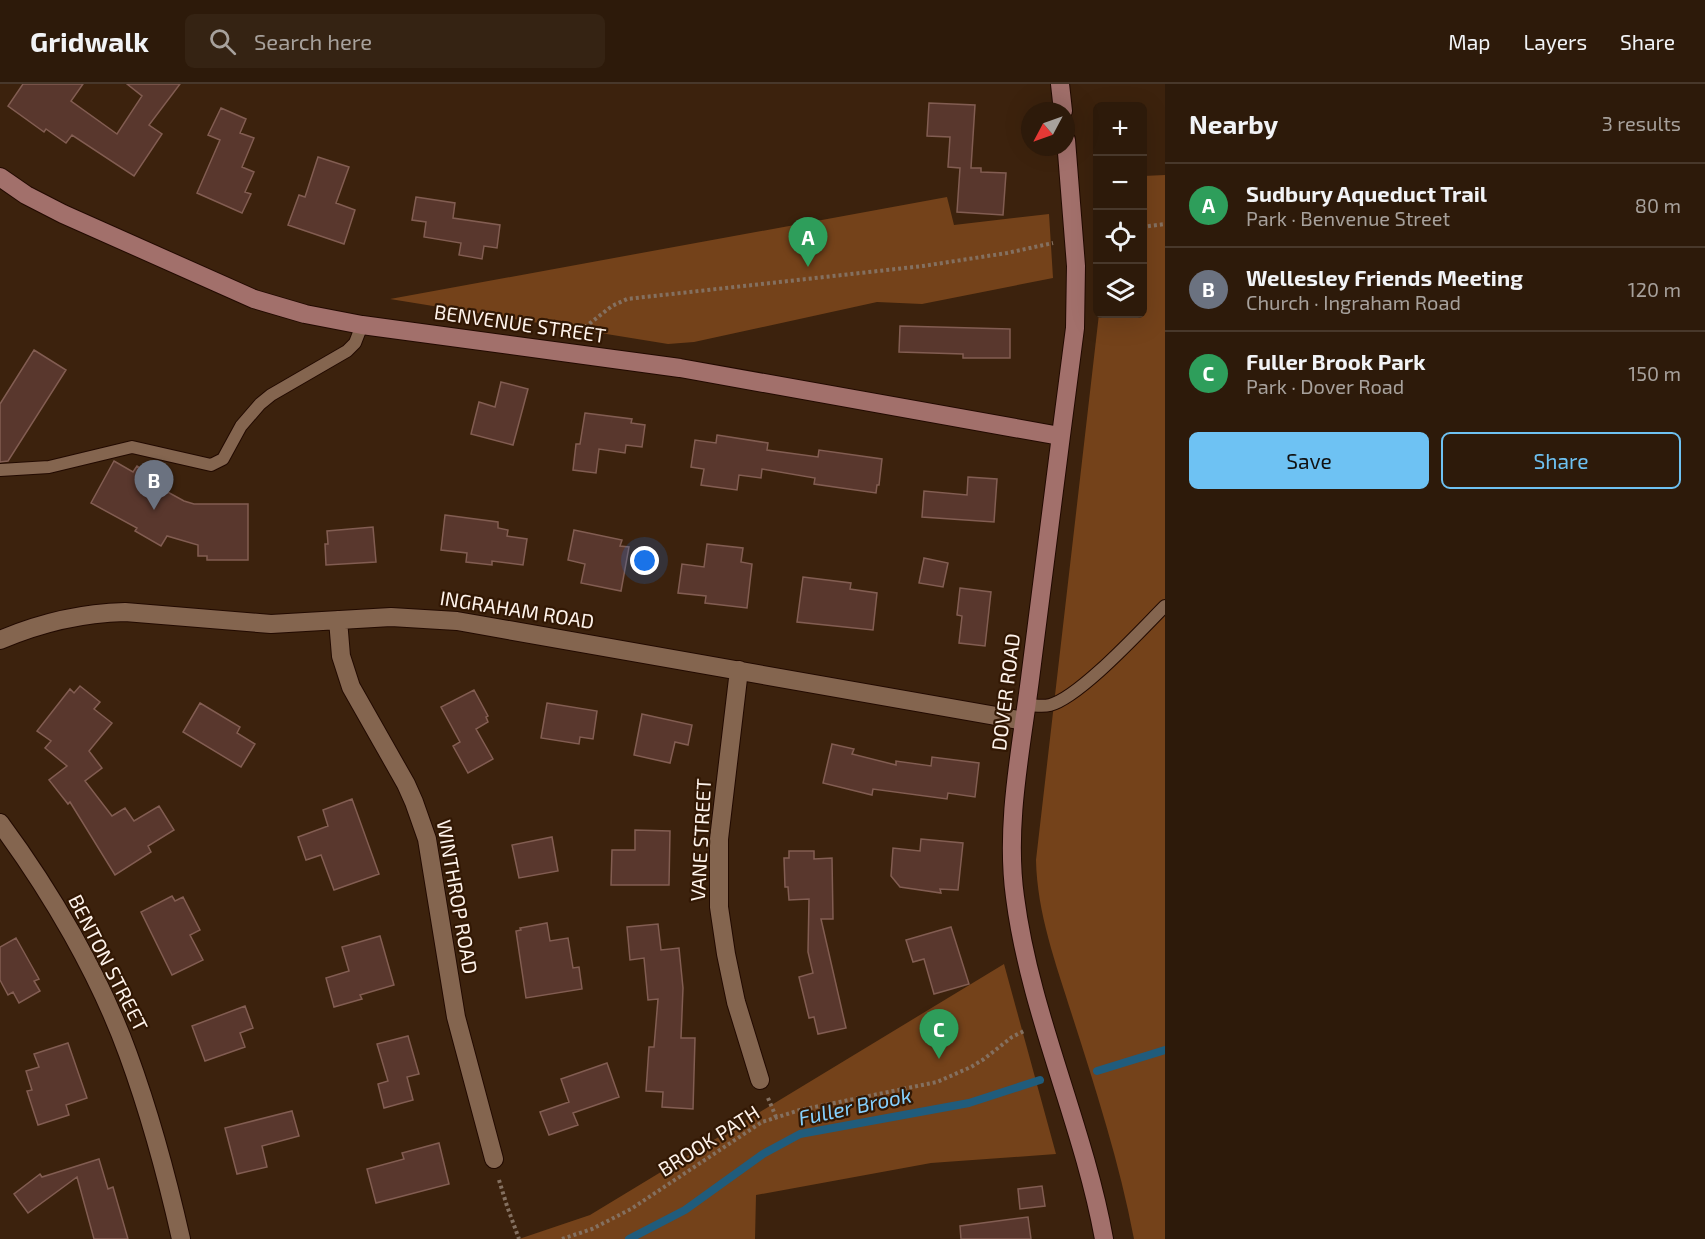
<!DOCTYPE html>
<meta charset="utf-8">
<style>
body{margin:0;font-family:"Exo 2",sans-serif;background:#352313;color:#f1f3f6}
.controls{position:absolute;right:18px;top:18px;display:grid;overflow:hidden;border-radius:9px;box-shadow:0 6px 24px #0002}
.controls button{width:54px;height:54px;display:grid;place-items:center;padding:0;border:0;border-bottom:2px solid #48382b;background:#2d1a0a;color:#f1f3f6;font:30px sans-serif}
.compass{position:absolute;left:1021px;top:18px;width:54px;height:54px;border-radius:50%;background:#2d1a0a;box-shadow:0 6px 24px #0002;rotate:229deg}
.you{position:absolute;left:645px;top:477px;width:21px;height:21px;margin:-15px;border:4px solid #fff;border-radius:50%;background:#1a73e8;box-shadow:0 0 0 9px #1a73e833}
.badge{display:grid;place-items:center;width:39px;height:39px;border-radius:50%;background:#6ec2f3;color:#fff;font-size:20px;font-weight:700}
.pin{position:absolute;translate:-50% -50px;filter:drop-shadow(0 2px 3px #0008)}
.pin::after{content:'';position:absolute;top:32px;width:21px;height:18px;background:inherit;clip-path:polygon(0 0,100% 0,50% 100%)}
.list{margin:0;padding:0;list-style:none}
h2{display:flex;justify-content:space-between;align-items:center;height:78px;margin:0;padding:0 24px;font-size:26px}
h2 small{font-size:20px;font-weight:400;color:#a7a19c}
.list li{display:grid;grid-template-columns:39px 1fr auto;gap:18px;align-items:center;box-sizing:border-box;height:84px;padding:0 24px;border-top:2px solid #48382b}
.list b{display:block;font-size:22px;white-space:nowrap}
.list p{margin:0;font-size:20px;white-space:nowrap;color:#a7a19c}
.list em{font-size:20px;font-style:normal;color:#a7a19c}
.actions{display:flex;gap:12px;padding:18px 24px}
.actions a{flex:1;padding:14px 0;border:2px solid #6ec2f3;border-radius:9px;text-align:center;font-size:21px;color:#6ec2f3}
.actions .main{background:#6ec2f3;color:#111}
.icon{flex:none;width:33px;height:33px;fill:none;stroke:currentColor;stroke-width:2;stroke-linecap:round;stroke-linejoin:round}
.map{position:relative;flex:none;width:1165px;height:1155px;overflow:hidden}
header{display:flex;align-items:center;gap:36px;box-sizing:border-box;height:84px;padding:0 30px;background:#2d1a0a;border-bottom:2px solid #48382b}
header strong{font-size:28px}
nav{display:flex;gap:33px;margin-inline-start:auto;font-size:21px}
.search{width:420px;height:54px;background:#352313;display:flex;align-items:center;gap:15px;box-sizing:border-box;padding:0 21px;border-radius:9px;color:#a7a19c;font-size:22px}
main{display:flex}
aside{flex:1;background:#2d1a0a}
.map>svg:first-child{display:block}
.green{fill:#74421a}
.lines{fill:none;stroke-linecap:round;stroke-linejoin:round}
.stream{stroke:#205c7c;stroke-width:8}
.building{fill:#59372d;stroke:#825d52;stroke-width:1.5}
.lane-casing{stroke:#220a00;stroke-width:14}
.street-casing{stroke:#220a00;stroke-width:20}
.secondary-casing{stroke:#220a00;stroke-width:20}
.path{stroke:#847060;stroke-width:4;stroke-dasharray:3 3;stroke-linecap:butt}
.lane{stroke:#84654f;stroke-width:12}
.street{stroke:#84654f;stroke-width:18}
.secondary{stroke:#a2706b;stroke-width:18}
.labels{text-anchor:middle;stroke-width:4.5;stroke-linejoin:round;paint-order:stroke}
.street-label{font-size:20px;fill:#fef3eb;stroke:#321804}
.water-label{font-size:21px;font-style:italic;fill:#85d0fd;stroke:#321804}
</style>
<header>
<strong>Gridwalk</strong>
<div class="search"><svg class="icon" aria-label="search" viewBox="0 0 24 24"><circle cx="10" cy="10" r="6"/><path d="M15 15l6 6"/></svg>Search here</div>
<nav><a>Map</a><a>Layers</a><a>Share</a></nav>
</header>
<main>
<div class="map">
<svg width="1165" height="1155" viewBox="0 0 1165 1155">
<rect width="100%" height="100%" fill="#3c220d"/>
<path class="green" d="M1165,91v1064h-31c-14,-75 -39,-152 -62,-224 -16,-51 -35,-102 -36,-155l63,-546h43l1,-138z
M947,113l7,28 95,-11 4,64 -131,26 -45,-2 -183,40 -26,2 -278,-45z
M1004,880l52,190 -125,9 -175,32 -1,44h-236l71,-24z"/>
<g class="lines">
<path class="stream" d="M1097,987l68,-21
M629,1155l56,-29 78,-56 37,-20 169,-31 71,-23"/>
</g>
<path class="building" d="M23,0h60l-12,17 46,33 25,-38 -15,-12h53l-31,41 13,9 -28,42 -62,-41 -6,8 -20,-14 -2,3 -36,-26z
M929,19l46,2 -4,63h10v4l25,1 -3,42 -46,-3 3,-44 -12,-1 2,-30 -23,-1z
M221,24l25,11 -6,14 14,5 -12,29 12,5 -9,20 6,2 -9,19 -45,-20 23,-53 -12,-5z
M318,73l31,10 -13,36 19,7 -11,34 -56,-19 11,-30 6,2z
M416,113l39,6 -2,15 47,7 -3,23 -13,-2 -2,13 -23,-4 2,-12 -37,-6 2,-15 -14,-2z
M900,242l110,3v29h-47v-4l-64,-2z
M34,266l32,20 -58,91 -8,1v-58z
M501,298l27,7 -15,56 -42,-11 8,-32 16,5z
M585,329l47,6 -1,4 14,2 -3,22 -16,-2 -1,8 -26,-4 -3,24 -23,-3 3,-26h4z
M717,351l51,8 -1,7 51,7 1,-7 63,9 -3,26h-2l-1,8 -62,-9 1,-6 -53,-9 -1,9 -22,-3 -2,15 -36,-5 3,-16 -13,-2 4,-27 21,3z
M114,377l19,11 4,-6 20,12 -4,6 31,17 10,3h54v56h-41v-4h-9v-11l-31,-9 -6,10 -26,-15 2,-3 -46,-25z
M968,393l29,2 -3,43 -72,-5 2,-26 43,4z
M445,431l53,7v6l10,2 -1,6 20,3 -4,26 -31,-4v4l-26,-3 1,-9 -26,-3z
M373,443l3,35 -50,3 -1,-21h3l-1,-13z
M574,446l48,10 -2,6 9,1 -8,44 -40,-8 4,-19 -17,-4z
M707,460l36,4 -2,14 11,2 -5,44 -42,-5 1,-7 -28,-3 4,-29 22,3z
M924,474l24,5 -5,24 -24,-4z
M803,493l48,6 -1,6 27,4 -4,37 -76,-8z
M960,504l31,4 -6,54 -26,-3 3,-27 -5,-1z
M80,602l20,16 -6,7 18,14 -23,28 13,17 -17,13 27,35 13,-8 9,13 25,-15 15,24 -26,16 3,6 -36,23 -45,-73 -2,2 -19,-24 18,-14 -22,-18 6,-7 -14,-10 33,-42 4,4z
M474,606l14,26 -2,1 2,5 -12,7 17,30 -25,14 -15,-27 7,-4 -19,-35z
M200,619l40,24 -3,6 18,11 -14,23 -58,-35z
M547,619l50,8 -4,28 -13,-2 -1,7 -38,-6z
M642,630l50,11 -4,20 -13,-3 -5,21 -36,-8z
M832,660l22,5 -2,5 44,11v-4l35,5 1,-9 47,6 -4,34 -27,-4 -1,6 -74,-10 -1,6 -49,-12z
M352,715l27,75 -45,16 -13,-35 -15,5 -8,-23 30,-11 -5,-16z
M635,746l35,1 -1,54h-58l1,-35h23z
M552,753l6,34 -39,7 -7,-33z
M921,755l42,4 -5,47 -18,-1 1,4 -41,-6 -9,-11 2,-28 27,3z
M789,767h25v8l18,-1 1,61h-12l25,109 -28,6 -4,-17 -5,1 -10,-41 14,-4 -5,-21 1,-53 -20,1 -1,-13h-3l-1,-29h5z
M172,812l3,5 8,-4 17,33 -10,5 13,25 -31,15 -31,-63z
M547,839l3,18 18,-3 5,30 6,-1 3,22 -56,9 -10,-67 5,-1 -1,-2z
M658,840l3,26 18,-2 4,40 -2,50h14l-2,71 -31,-2 1,-15 -17,-1 3,-44h5l4,-48 -10,1 -4,-42 -14,2 -3,-33z
M951,843l18,57 -35,10 -10,-35 -11,3 -7,-22z
M380,852l14,49 -34,10 2,4 -28,8 -8,-29 23,-7 -7,-24z
M16,854l23,41 -5,2 6,10 -21,12 -6,-11 -5,3 -8,-15v-33z
M245,922l8,22 -13,5 5,14 -40,14 -13,-35z
M408,952l11,38 -12,3 6,23 -29,8 -6,-24 10,-3 -11,-37z
M68,959l19,55 -21,7 3,10 -31,10 -11,-34 5,-1 -6,-19 13,-4 -5,-13z
M607,979l12,34 -46,16 5,12 -29,10 -9,-23 29,-10 -8,-23z
M292,1027l7,25 -37,10 5,21 -30,7 -12,-46z
M439,1059l10,41 -73,19 -9,-34 37,-10 -2,-6z
M99,1075l9,30 5,-2 15,52h-34l-17,-62 -49,36 -14,-19 26,-20 2,3z
M1042,1102l3,20 -25,3 -2,-20z
M1028,1133l3,22h-70l-1,-13z"/>
<g class="lines">
<g class="lane-casing">
<path id="lane" d="M0,386l49,-3 83,-20 79,18 12,-6 18,-33 19,-22 11,-9 76,-44 8,-8 7,-18
M1027,621c7,0 15,2 23,0 30,-8 91,-75 115,-99"/>
</g>
<g class="street-casing">
<path id="street" d="M338,536l3,36 10,31 55,97 8,18 13,37 29,178 38,142
M0,556c40,-17 81,-27 125,-28l146,12 120,-7 66,4 567,100
M739,586l-20,169v68l7,47 10,48 24,78
M0,739c51,69 99,151 128,231 22,60 39,123 53,185"/>
</g>
<g class="secondary-casing">
<path id="secondary" d="M1060,0l3,27
M1066,56l10,126 -1,62c-15,117 -31,234 -45,351 -9,71 -25,146 -15,218 15,117 68,226 89,342
M0,93l26,18 37,19 191,85 51,15 57,11 318,43 380,68"/>
</g>
<path class="path" d="M1142,143l23,-3
M580,247l32,-25 15,-7 296,-33 84,-13 46,-10
M768,1014l8,19
M499,1096l8,26 12,33
M562,1155l30,-10 39,-20 131,-87 38,-12 137,-28 34,-15 13,-8 28,-22 12,-6"/>
<use href="#lane" class="lane"/>
<use href="#street" class="street"/>
<use href="#secondary" class="secondary"/>
</g>
<g class="labels">
<g class="street-label">
<text transform="translate(520 240) rotate(8)" y="7">BENVENUE STREET</text>
<text transform="translate(517 526) rotate(9)" y="7">INGRAHAM ROAD</text>
<text transform="translate(1006 608) rotate(-83)" y="7">DOVER ROAD</text>
<text transform="translate(701 756) rotate(-87)" y="7">VANE STREET</text>
<text transform="translate(457 813) rotate(80)" y="7">WINTHROP ROAD</text>
<text transform="translate(108 879) rotate(63)" y="7">BENTON STREET</text>
<text transform="translate(709 1057) rotate(-32)" y="7">BROOK PATH</text>
</g>
<g class="water-label">
<text transform="translate(855 1023) rotate(-12)" y="7">Fuller Brook</text>
</g>
</g>
</svg>
<div class="controls">
<button>+</button>
<button>−</button>
<button><svg class="icon" aria-label="locate" viewBox="0 0 24 24"><circle cx="12" cy="12" r="6"/><path d="M12 2v4M12 18v4M2 12h4M18 12h4"/></svg></button>
<button><svg class="icon" aria-label="layers" viewBox="0 0 24 24"><path d="M12 4l9 5-9 5-9-5zM3 14l9 5 9-5"/></svg></button>
</div>
<svg class="compass" viewBox="-18 -18 36 36"><path d="M0-13l5 13h-10z" fill="#e53935"/><path d="M0 13l5-13h-10z" fill="#a7a19c"/></svg>
<div class="you"></div>
<div class="pin badge" style="left:808px;top:183px;background:#2e9e5b">A</div>
<div class="pin badge" style="left:154px;top:426px;background:#6b7280">B</div>
<div class="pin badge" style="left:939px;top:975px;background:#2e9e5b">C</div>
</div>
<aside>
<h2>Nearby<small>3 results</small></h2>
<ul class="list">
<li><span class="badge" style="background:#2e9e5b">A</span><div><b>Sudbury Aqueduct Trail</b><p>Park · Benvenue Street</p></div><em>80 m</em></li>
<li><span class="badge" style="background:#6b7280">B</span><div><b>Wellesley Friends Meeting</b><p>Church · Ingraham Road</p></div><em>120 m</em></li>
<li><span class="badge" style="background:#2e9e5b">C</span><div><b>Fuller Brook Park</b><p>Park · Dover Road</p></div><em>150 m</em></li>
</ul>
<div class="actions"><a class="main">Save</a><a>Share</a></div>
</aside>
</main>
